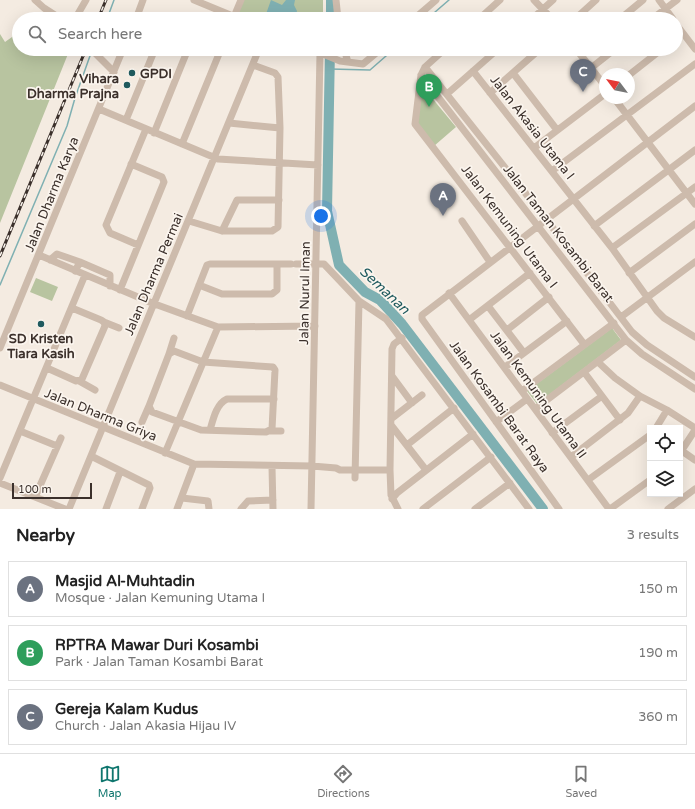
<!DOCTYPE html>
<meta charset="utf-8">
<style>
body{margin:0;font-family:"Varela Round",sans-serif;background:#f6f6f6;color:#222}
.controls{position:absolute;right:12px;bottom:12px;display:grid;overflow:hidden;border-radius:0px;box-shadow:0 4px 16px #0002}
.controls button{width:36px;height:36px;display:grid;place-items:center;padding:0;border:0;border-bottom:1px solid #e0e0e0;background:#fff;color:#222;font:20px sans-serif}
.compass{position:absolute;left:599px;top:68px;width:36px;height:36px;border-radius:50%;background:#fff;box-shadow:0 4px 16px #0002;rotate:302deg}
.scale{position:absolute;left:12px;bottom:10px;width:80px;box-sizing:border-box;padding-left:4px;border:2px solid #3b302b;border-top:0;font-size:11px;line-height:14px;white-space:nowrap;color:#3b302b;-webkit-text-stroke:3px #fbf5ee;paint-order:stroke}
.you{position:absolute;left:321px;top:216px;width:14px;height:14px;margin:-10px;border:3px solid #fff;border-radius:50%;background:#1a73e8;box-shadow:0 0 0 6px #1a73e833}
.badge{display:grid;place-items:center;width:26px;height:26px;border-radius:50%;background:#0f766e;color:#fff;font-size:13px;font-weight:700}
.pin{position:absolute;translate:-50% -33px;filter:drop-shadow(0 1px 2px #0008)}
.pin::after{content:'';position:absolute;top:21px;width:14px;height:12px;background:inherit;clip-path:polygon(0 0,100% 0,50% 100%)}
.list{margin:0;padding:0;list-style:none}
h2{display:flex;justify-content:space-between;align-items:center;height:52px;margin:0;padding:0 16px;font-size:17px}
h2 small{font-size:13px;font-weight:400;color:#767676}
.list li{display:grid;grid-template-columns:26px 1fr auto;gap:12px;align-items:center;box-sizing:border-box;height:56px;margin:0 8px 8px;padding:0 8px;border:1px solid #e0e0e0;border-radius:0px}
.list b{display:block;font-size:15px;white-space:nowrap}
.list p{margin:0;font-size:13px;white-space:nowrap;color:#767676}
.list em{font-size:13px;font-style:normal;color:#767676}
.icon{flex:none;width:22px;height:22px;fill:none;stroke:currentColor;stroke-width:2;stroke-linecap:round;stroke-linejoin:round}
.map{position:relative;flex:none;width:695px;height:509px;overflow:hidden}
.search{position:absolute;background:#fff;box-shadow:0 4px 16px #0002;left:12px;right:12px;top:12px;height:44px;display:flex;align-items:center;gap:10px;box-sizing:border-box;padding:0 14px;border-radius:22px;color:#767676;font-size:15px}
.sheet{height:244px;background:#fff}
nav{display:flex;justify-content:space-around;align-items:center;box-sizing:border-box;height:56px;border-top:1px solid #e0e0e0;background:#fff;font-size:11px;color:#767676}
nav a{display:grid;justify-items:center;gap:2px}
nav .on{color:#0f766e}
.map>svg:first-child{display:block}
.green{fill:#b8c4a0}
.water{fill:#7fb0b2}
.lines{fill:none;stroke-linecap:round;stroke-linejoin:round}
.stream{stroke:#7fb0b2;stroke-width:1.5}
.river{stroke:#7fb0b2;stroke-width:10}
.minor{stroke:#cdbbac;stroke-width:7}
.rail-casing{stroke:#3b302b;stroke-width:3}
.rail{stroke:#fbf5ee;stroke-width:1.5;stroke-dasharray:4.5;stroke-linecap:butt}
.poi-dot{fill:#1f5a5e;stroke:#fbf5ee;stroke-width:1.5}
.labels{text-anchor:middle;stroke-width:3.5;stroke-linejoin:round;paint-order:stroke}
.poi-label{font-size:13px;font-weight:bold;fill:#3b302b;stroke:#fbf5ee;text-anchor:start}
.street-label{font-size:13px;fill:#3b302b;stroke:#fbf5ee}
.water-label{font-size:14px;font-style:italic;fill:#1f5a5e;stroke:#fbf5ee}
</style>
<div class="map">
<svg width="695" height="509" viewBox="0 0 695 509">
<rect width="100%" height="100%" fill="#f4ebe1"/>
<path class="green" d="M244,0h79v19h-70l-15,-7z
M19,32v17h51l-70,174v-189l5,8z
M422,86l34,41 -22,19 -17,-23z
M36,278l22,9 -6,14 -22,-9z
M612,328l9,12 -84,64 -10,-13z"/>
<path class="water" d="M271,0l11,5 4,-5h9l-1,5 3,6 -2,8h-10l-4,-5h-15z"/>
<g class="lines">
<path class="stream" d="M107,19l7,-19
M427,19l22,-19
M330,69l40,1 24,-21
M0,285l67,-159 8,-28 16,-45"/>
<path class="river" d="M331,19v-19
M330,49l-3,162 12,54 26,27 15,8 22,24 141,185"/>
<path class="minor" d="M35,0l9,8 17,11
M194,0l46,19
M336,0l2,19
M534,0l18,19
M659,0l14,19
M75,19l11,-19
M136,19l7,-19
M233,19l8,-19
M414,19l22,-19
M479,19l21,-19
M532,19l21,-19
M575,19l21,-19
M620,19l23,-19
M652,19l25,-19
M676,24l19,25
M91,49l23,23
M311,49l29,12 23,3 18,-15
M344,49l4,13
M445,49l-20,18 -4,8 -6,49 169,220
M576,49l29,37
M425,67l121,152 86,113 15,13 48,32
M591,68l24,-19
M473,71l139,177 45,63 7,7 31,19
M513,73l44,57
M421,75l205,265 16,14 53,35
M629,75l33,-26
M490,93l50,-44
M447,94l51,-45
M614,98l81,106
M99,109l119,50 100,6
M126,120l29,-71
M229,123l51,5
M154,133l34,-84
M182,144l39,-95
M534,148l71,-54
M552,171l143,-107
M189,221l33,10h50l6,-4 2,-99 -2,-51 -3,-4 -22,-8
M462,221l28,41
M594,226l101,-76
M222,231l15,-31h42
M138,245l-28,-12 -4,-8 40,-96
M612,248l83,-61
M39,255l113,48 66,24 97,-1
M50,260l7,-6 23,8 -5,9
M80,262l30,13v11
M296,264h28l35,37 27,18 143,190
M629,273l66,-49
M199,285l23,9h50l5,-4v-25
M120,290l44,-108 -2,-5 -31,-13
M449,293l160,216
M488,306l36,47
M187,316l20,-51 3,-1h81
M621,317l74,-55
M469,320l61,-47
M104,322l15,6
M507,330l42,-33
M0,348l123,-299
M174,351l29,11 70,5 2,3 -3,59 -6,3 -65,-2 -49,-18 -3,-6 20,-52z
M169,354l5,-16
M598,362l17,16 25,18 27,14 28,18
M505,367l62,-46
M47,368l29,13 6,-2 23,-53 -1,-4 -3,-2 -29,-12
M584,372l36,48
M392,376l20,27
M79,381l16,9
M0,385l194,79 118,2 24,2 4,2h50
M522,391l92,-68
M535,409l91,-69
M391,419l31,-24
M142,422l7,-16
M496,422l31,-23
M391,425l35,45
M656,428l11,-18
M210,430c3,-10 6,-26 17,-31h47
M20,431l37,15
M271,431h10
M552,433l50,-37
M407,445l47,-37
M682,451l13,9
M165,453l53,-126
M680,453l15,-23
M91,456l58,29 1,3 -8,21
M571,457l57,-44 12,-17
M272,467l1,42
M0,478l85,-203
M355,478l4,-177
M588,480l62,-45
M0,483l65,26
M35,497l26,-59
M182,498l26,3 1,8
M392,499l5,-6 76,-59
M69,509l190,-460
M106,509l14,-37
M177,509l17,-45
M241,509l7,-8 25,-1
M311,509l9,-456
M398,509l-7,-14 -1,-25 2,-121 2,-5 8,-6
M423,509l68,-52
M475,509l35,-26
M559,509l-137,-190v-4l273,-209
M610,509l40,-29
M668,509l27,-20"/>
<g class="rail-casing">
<path id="rail" d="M98,19l8,-19
M0,256l86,-207"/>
</g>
<use href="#rail" class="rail"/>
</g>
<g class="poi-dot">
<circle cx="132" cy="73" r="4"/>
<circle cx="127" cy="85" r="4"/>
<circle cx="41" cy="324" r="4"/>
</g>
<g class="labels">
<g class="poi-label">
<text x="140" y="78">GPDI</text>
<text x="119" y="83" text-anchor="end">Vihara<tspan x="119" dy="15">Dharma Prajna</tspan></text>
<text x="41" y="343" text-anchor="middle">SD Kristen<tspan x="41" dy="15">Tiara Kasih</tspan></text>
</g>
<g class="street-label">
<text transform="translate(533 127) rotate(52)" y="5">Jalan Akasia Utama I</text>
<text transform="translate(51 194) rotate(-68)" y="5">Jalan Dharma Karya</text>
<text transform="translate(510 226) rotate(53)" y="5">Jalan Kemuning Utama I</text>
<text transform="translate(559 233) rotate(52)" y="5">Jalan Taman Kosambi Barat</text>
<text transform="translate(153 274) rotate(-67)" y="5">Jalan Dharma Permai</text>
<text transform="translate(304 293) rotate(-89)" y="5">Jalan Nurul Iman</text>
<text transform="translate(539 394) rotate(54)" y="5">Jalan Kemuning Utama II</text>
<text transform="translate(500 406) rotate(54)" y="5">Jalan Kosambi Barat Raya</text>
<text transform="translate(101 414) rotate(22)" y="5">Jalan Dharma Griya</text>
</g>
<g class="water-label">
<text transform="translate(385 290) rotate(43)" y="5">Semanan</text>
</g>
</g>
</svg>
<div class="controls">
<button><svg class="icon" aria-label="locate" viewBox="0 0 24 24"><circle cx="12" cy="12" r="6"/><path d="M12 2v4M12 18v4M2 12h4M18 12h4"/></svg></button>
<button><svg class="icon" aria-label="layers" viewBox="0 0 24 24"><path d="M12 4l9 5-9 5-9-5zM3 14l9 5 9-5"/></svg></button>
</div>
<svg class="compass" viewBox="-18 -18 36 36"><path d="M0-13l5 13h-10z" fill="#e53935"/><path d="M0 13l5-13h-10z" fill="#767676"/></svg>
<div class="scale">100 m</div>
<div class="you"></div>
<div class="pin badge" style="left:443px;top:216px;background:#6b7280">A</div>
<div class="pin badge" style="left:429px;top:107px;background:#2e9e5b">B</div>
<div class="pin badge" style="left:583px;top:92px;background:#6b7280">C</div>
<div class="search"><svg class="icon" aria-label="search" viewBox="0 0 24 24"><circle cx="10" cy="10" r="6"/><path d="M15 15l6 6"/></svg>Search here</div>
</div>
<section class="sheet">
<h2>Nearby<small>3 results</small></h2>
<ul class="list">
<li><span class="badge" style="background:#6b7280">A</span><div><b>Masjid Al-Muhtadin</b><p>Mosque · Jalan Kemuning Utama I</p></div><em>150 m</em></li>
<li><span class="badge" style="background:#2e9e5b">B</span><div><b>RPTRA Mawar Duri Kosambi</b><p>Park · Jalan Taman Kosambi Barat</p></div><em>190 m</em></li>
<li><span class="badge" style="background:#6b7280">C</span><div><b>Gereja Kalam Kudus</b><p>Church · Jalan Akasia Hijau IV</p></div><em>360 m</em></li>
</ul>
</section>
<nav>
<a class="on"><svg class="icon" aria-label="map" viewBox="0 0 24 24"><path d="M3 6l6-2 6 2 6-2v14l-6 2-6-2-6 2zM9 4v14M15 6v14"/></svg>Map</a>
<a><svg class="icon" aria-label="directions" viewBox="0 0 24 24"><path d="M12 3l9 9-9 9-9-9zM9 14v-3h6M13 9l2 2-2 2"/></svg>Directions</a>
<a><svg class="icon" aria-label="saved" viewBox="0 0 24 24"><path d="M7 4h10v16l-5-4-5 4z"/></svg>Saved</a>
</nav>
